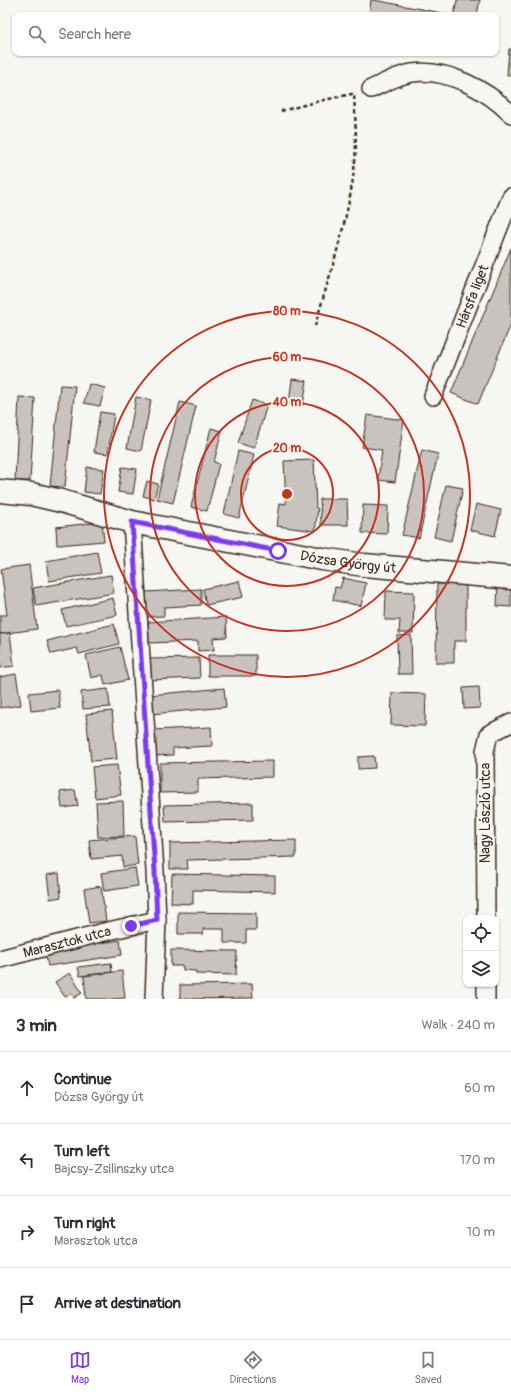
<!DOCTYPE html>
<meta charset="utf-8">
<style>
body{margin:0;font-family:Pangolin,sans-serif;background:#f2f2f3;color:#2b2b33}
.controls{position:absolute;right:12px;bottom:12px;display:grid;overflow:hidden;border-radius:8px;box-shadow:0 1px 3px #0004}
.controls button{width:36px;height:36px;display:grid;place-items:center;padding:0;border:0;border-bottom:1px solid #e1e1e2;background:#fff;color:#2b2b33;font:20px sans-serif}
.stop{position:absolute;width:12px;height:12px;margin:-9px;border:3px solid #7c3aed;border-radius:50%;background:#fff}
.stop.end{background:#7c3aed;border-color:#fff;box-shadow:0 1px 4px #0008}
.list{margin:0;padding:0;list-style:none}
h2{display:flex;justify-content:space-between;align-items:center;height:52px;margin:0;padding:0 16px;font-size:17px}
h2 small{font-size:13px;font-weight:400;color:#7c7c81}
.list li{display:grid;grid-template-columns:26px 1fr auto;gap:12px;align-items:center;box-sizing:border-box;height:72px;padding:0 16px;border-top:1px solid #e1e1e2}
.list b{display:block;font-size:15px;white-space:nowrap}
.list p{margin:0;font-size:13px;white-space:nowrap;color:#7c7c81}
.list em{font-size:13px;font-style:normal;color:#7c7c81}
.icon{flex:none;width:22px;height:22px;fill:none;stroke:currentColor;stroke-width:2;stroke-linecap:round;stroke-linejoin:round}
.map{position:relative;flex:none;width:511px;height:999px;overflow:hidden}
.search{position:absolute;background:#fff;box-shadow:0 1px 3px #0004;left:12px;right:12px;top:12px;height:44px;display:flex;align-items:center;gap:10px;box-sizing:border-box;padding:0 14px;border-radius:8px;color:#7c7c81;font-size:15px}
.sheet{height:340px;background:#fff}
nav{display:flex;justify-content:space-around;align-items:center;box-sizing:border-box;height:56px;border-top:1px solid #e1e1e2;background:#fff;font-size:11px;color:#7c7c81}
nav a{display:grid;justify-items:center;gap:2px}
nav .on{color:#7c3aed}
.map>svg:first-child{display:block}
.building{fill:#c8c3be;stroke:#3b2a1e}
.lines{fill:none;stroke-linecap:round;stroke-linejoin:round}
.street-casing{stroke:#3b2a1e;stroke-width:20}
.secondary-casing{stroke:#3b2a1e;stroke-width:25}
.path{stroke:#3b2a1e;stroke-width:2.5;stroke-dasharray:4 3;stroke-linecap:butt}
.street{stroke:#f6f6f2;stroke-width:17}
.secondary{stroke:#f6f6f2;stroke-width:22}
.route{stroke:#7c3aed;stroke-width:5}
.ring{fill:none;stroke:#c8321e;stroke-width:2}
.labels{text-anchor:middle;stroke-width:3.5;stroke-linejoin:round;paint-order:stroke}
.street-label{font-size:14px;fill:#3b2a1e;stroke:#f6f6f2}
.centre{fill:#c8321e;stroke:#f6f6f2;stroke-width:2}
.ring-label{font-size:12px;text-anchor:middle;font-weight:bold;fill:#c8321e;stroke:#f6f6f2;stroke-width:3.5;stroke-linejoin:round;paint-order:stroke}
</style>
<div class="map">
<svg width="511" height="999" viewBox="0 0 511 999">
<rect width="100%" height="100%" fill="#f6f6f2"/>
<filter id="ink" filterUnits="userSpaceOnUse"><feTurbulence type="fractalNoise" baseFrequency=".025" numOctaves="2"/><feDisplacementMap in="SourceGraphic" scale="8" xChannelSelector="R" yChannelSelector="G"/><feConvolveMatrix kernelMatrix="1 2 1 2 8 2 1 2 1" color-interpolation-filters="sRGB"/></filter>
<g filter="url(#ink)">
<path class="building" d="M371,0h3l78,15h-83z
M457,0h23l-3,15h-23z
M509,49h2v26h-4z
M511,248v76l-33,80 -27,-11z
M292,379l15,2 -4,24 -14,-2z
M89,384l16,4 -5,18 -16,-3z
M60,385l15,1 -10,101 -15,-1z
M19,397l16,1 -5,83h-15z
M136,397l15,3 -10,51 -14,-3z
M252,400l15,5 -13,43 -16,-5z
M180,402l16,4 -23,97 -16,-4z
M100,412l14,2 -6,40 -14,-2z
M367,415l37,5 -9,62 -17,-2 4,-30 -20,-3z
M211,428l11,3 -8,31 5,2 -12,47 -16,-4z
M422,450l16,4 -19,84 -17,-3z
M238,451l16,4 -15,63 -15,-4z
M314,460l2,48 2,1 -3,22 -38,-5 3,-23 6,1 -2,-43z
M87,467l17,2 -4,25 -16,-2z
M122,467l15,2 -4,25 -15,-2z
M147,481l11,3 -4,15 -11,-3z
M446,485l17,3 -12,53 -17,-4z
M320,499h27l1,26h-27z
M476,504l25,6 -6,26 -25,-6z
M363,505l25,1 -1,28 -25,-1z
M102,522l2,19 -47,4 -1,-18z
M97,552l4,21 -52,8 -3,-20z
M29,565l8,64 -37,5v-19h7l-6,-46z
M111,575l3,18 -78,13 -3,-18z
M343,578l23,5 -5,23 -28,-6 2,-13 5,1z
M239,581l4,16 -37,8 -3,-16z
M437,584h29v57h-12v22h-18z
M498,584h13v23l-14,-1z
M201,589v16l-37,2v9l-17,1 -2,-25z
M386,591l28,1 -1,41h-14l1,-13h-15z
M113,598l4,17 -51,11 -4,-16z
M226,617l1,20 -14,1 1,12 -16,1v-10l-49,2 -1,-21z
M114,624l5,20 -40,10 -2,-6 -26,6 -4,-13z
M10,633l4,33 -14,2v-34z
M411,635l1,39h-14l-1,-38z
M120,647l8,33 -23,5 -2,-10 -12,3 -5,-23z
M208,655h48v21h-48z
M199,658l1,20 -51,2 -1,-21z
M16,674l5,31 -21,3v-31z
M479,687l1,21 -16,1 -1,-21z
M224,688l2,19 -75,7 -2,-19z
M108,689l2,18 -27,2 -2,-17z
M58,690l2,18 -29,3 -2,-18z
M392,693l34,1 -1,32 -34,-1z
M112,711l5,48 -26,2 -5,-47z
M211,727l1,19 -39,2v7l-19,1 -1,-26z
M374,756l1,12 -17,1v-12z
M273,761v16l-75,2v13l-38,1v-30z
M117,765l4,30 -26,3 -3,-31z
M75,790l3,16 -16,2 -2,-16z
M123,801l1,35 -26,1 -2,-35z
M253,803v17l-88,2 -1,-17z
M135,836l3,29 -15,2 -1,-11 -31,3 -2,-19z
M296,840v17l-109,3 1,9h-18v-26z
M135,868l3,18 -34,5 -3,-18z
M59,873l2,24 -11,2 -3,-24z
M172,874l103,2v16l-82,-2v14l-22,-1z
M101,886l5,35 -17,2 -5,-34z
M178,912l78,1v17h-10v13h-22v-14h-21v5h-25z
M120,940l2,15 -74,11 -3,-14z
M171,950l66,1 -1,24 -40,-1v-3l-13,-1v-4h-12z
M111,963l1,9 -32,4 -2,-9z
M122,971l3,27 -12,1h-27l-2,-23z
M70,973l12,20 -8,5 -3,-5 -6,4 -10,-15z
M252,984l1,14 -73,1v-14z"/>
<g class="lines">
<g class="street-casing">
<g id="street">
<path d="M371,89c13,-6 27,-14 41,-16 35,-5 75,17 99,41"/>
<path id="s1" d="M433,396l78,-199"/>
<path d="M132,522l23,349 2,49 -3,79"/>
<path d="M486,918l-1,-167 4,-17 22,-11"/>
<path id="s2" d="M0,959l104,-27 53,-12"/>
<path d="M486,984v15"/>
</g>
</g>
<g class="secondary-casing">
<g id="secondary">
<path id="s3" d="M0,491l31,3 30,7 71,21 190,37 42,6 147,13"/>
</g>
</g>
<path class="path" d="M281,111l43,-11 32,-7
M315,326c15,-53 35,-110 40,-165 2,-22 0,-45 -1,-67"/>
<use href="#street" class="street"/>
<use href="#secondary" class="secondary"/>
</g>
</g>
<g class="lines" filter="url(#ink)">
<path class="route" d="M131,926l26,-6 -2,-49 -23,-349 146,29"/>
</g>
<g class="ring">
<circle cx="287" cy="494" r="46"/>
<circle cx="287" cy="494" r="92"/>
<circle cx="287" cy="494" r="137"/>
<circle cx="287" cy="494" r="183"/>
</g>
<g class="labels">
<g class="street-label">
<text dy="5" stroke="none"><textPath href="#s1" startOffset="107">Hársfa liget</textPath></text>
<text dy="5" stroke="none"><textPath href="#s3" startOffset="356">Dózsa György út</textPath></text>
<text transform="translate(485 813) rotate(-90)" y="5">Nagy László utca</text>
<text dy="5" stroke="none"><textPath href="#s2" startOffset="69">Marasztok utca</textPath></text>
</g>
</g>
<circle cx="287" cy="494" r="6" class="centre"/>
<g class="ring-label">
<text x="287" y="315">80 m</text>
<text x="287" y="361">60 m</text>
<text x="287" y="406">40 m</text>
<text x="287" y="452">20 m</text>
</g>
</svg>
<div class="controls">
<button><svg class="icon" aria-label="locate" viewBox="0 0 24 24"><circle cx="12" cy="12" r="6"/><path d="M12 2v4M12 18v4M2 12h4M18 12h4"/></svg></button>
<button><svg class="icon" aria-label="layers" viewBox="0 0 24 24"><path d="M12 4l9 5-9 5-9-5zM3 14l9 5 9-5"/></svg></button>
</div>
<div class="stop" style="left:278px;top:551px"></div>
<div class="stop end" style="left:131px;top:926px"></div>
<div class="search"><svg class="icon" aria-label="search" viewBox="0 0 24 24"><circle cx="10" cy="10" r="6"/><path d="M15 15l6 6"/></svg>Search here</div>
</div>
<section class="sheet">
<h2>3 min<small>Walk · 240 m</small></h2>
<ul class="list">
<li><svg class="icon" aria-label="ahead" viewBox="0 0 24 24"><path d="M12 20V5M6 11l6-6 6 6"/></svg><div><b>Continue</b><p>Dózsa György út</p></div><em>60 m</em></li>
<li><svg class="icon" aria-label="left" viewBox="0 0 24 24"><path d="M17 20v-9H6M10 6l-5 5 5 5"/></svg><div><b>Turn left</b><p>Bajcsy-Zsilinszky utca</p></div><em>170 m</em></li>
<li><svg class="icon" aria-label="right" viewBox="0 0 24 24"><path d="M7 20v-9h11M14 6l5 5-5 5"/></svg><div><b>Turn right</b><p>Marasztok utca</p></div><em>10 m</em></li>
<li><svg class="icon" aria-label="arrive" viewBox="0 0 24 24"><path d="M6 21V4h12l-3 4 3 4H6"/></svg><div><b>Arrive at destination</b></div></li>
</ul>
</section>
<nav>
<a class="on"><svg class="icon" aria-label="map" viewBox="0 0 24 24"><path d="M3 6l6-2 6 2 6-2v14l-6 2-6-2-6 2zM9 4v14M15 6v14"/></svg>Map</a>
<a><svg class="icon" aria-label="directions" viewBox="0 0 24 24"><path d="M12 3l9 9-9 9-9-9zM9 14v-3h6M13 9l2 2-2 2"/></svg>Directions</a>
<a><svg class="icon" aria-label="saved" viewBox="0 0 24 24"><path d="M7 4h10v16l-5-4-5 4z"/></svg>Saved</a>
</nav>
